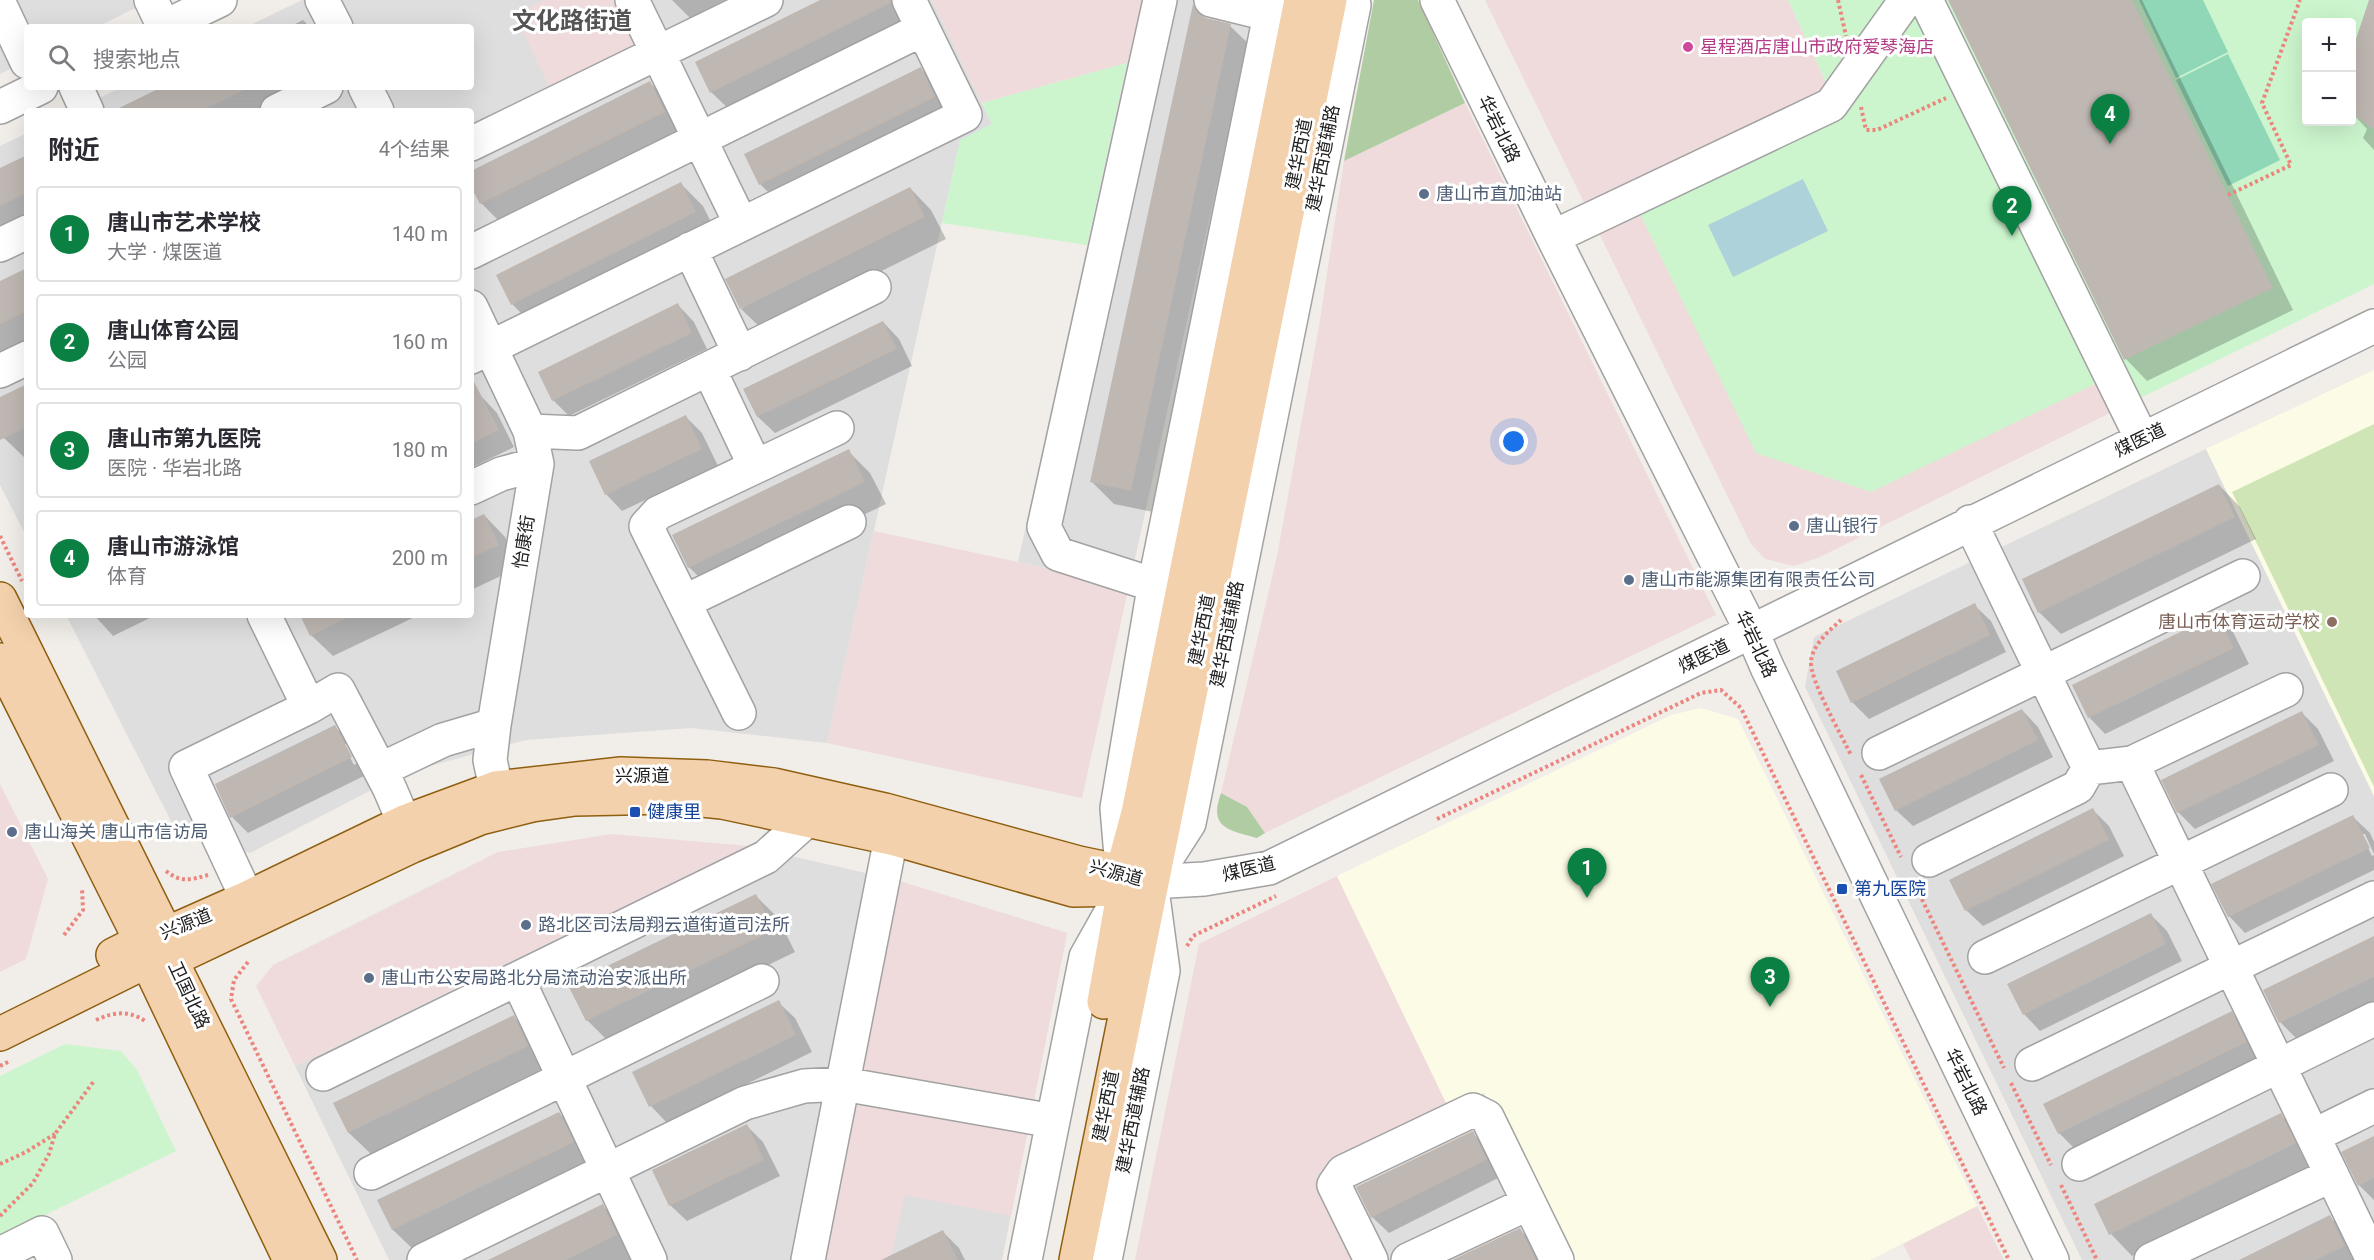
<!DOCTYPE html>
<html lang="zh">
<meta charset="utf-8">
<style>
body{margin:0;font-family:Roboto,"Noto Sans SC",sans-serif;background:#f7f7f7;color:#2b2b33}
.controls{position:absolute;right:18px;top:18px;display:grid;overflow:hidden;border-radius:6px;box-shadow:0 6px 24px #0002}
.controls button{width:54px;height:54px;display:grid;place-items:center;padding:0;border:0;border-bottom:2px solid #e1e1e2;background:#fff;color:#2b2b33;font:30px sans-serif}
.you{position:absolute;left:1514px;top:442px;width:21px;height:21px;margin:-15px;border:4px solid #fff;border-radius:50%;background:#1a73e8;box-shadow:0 0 0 9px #1a73e833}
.badge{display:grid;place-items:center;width:39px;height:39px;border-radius:50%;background:#0b8043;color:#fff;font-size:20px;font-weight:700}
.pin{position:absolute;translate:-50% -50px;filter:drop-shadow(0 2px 3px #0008)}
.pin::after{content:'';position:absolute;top:32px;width:21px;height:18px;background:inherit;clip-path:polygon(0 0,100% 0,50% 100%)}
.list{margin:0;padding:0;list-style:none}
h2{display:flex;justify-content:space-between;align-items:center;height:78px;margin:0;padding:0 24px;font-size:26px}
h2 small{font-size:20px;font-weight:400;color:#7c7c81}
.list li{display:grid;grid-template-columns:39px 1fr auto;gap:18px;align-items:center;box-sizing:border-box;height:96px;margin:0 12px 12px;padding:0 12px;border:2px solid #e1e1e2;border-radius:6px}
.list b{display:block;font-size:22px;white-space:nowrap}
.list p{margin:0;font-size:20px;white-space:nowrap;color:#7c7c81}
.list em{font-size:20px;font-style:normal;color:#7c7c81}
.icon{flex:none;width:33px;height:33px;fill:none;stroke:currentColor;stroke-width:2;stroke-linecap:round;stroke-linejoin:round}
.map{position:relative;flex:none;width:2374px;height:1260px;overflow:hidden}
.search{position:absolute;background:#fff;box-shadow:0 6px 24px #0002;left:24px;top:24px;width:450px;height:66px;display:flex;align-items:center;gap:15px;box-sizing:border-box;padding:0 21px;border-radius:6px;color:#7c7c81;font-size:22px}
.panel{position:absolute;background:#fff;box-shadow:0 6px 24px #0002;left:24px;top:108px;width:450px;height:510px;border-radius:6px}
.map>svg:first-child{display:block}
.residential{fill:#dfdedf}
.commercial{fill:#efdbdb}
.education{fill:#fcfbe6}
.grass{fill:#cfe5b5}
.forest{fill:#b0cca2}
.park{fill:#ccf5cd;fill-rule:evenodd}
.pitch{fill:#90d7b8}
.water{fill:#aed2d9}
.shadow{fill:#0003;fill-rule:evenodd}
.building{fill:#beb7b2}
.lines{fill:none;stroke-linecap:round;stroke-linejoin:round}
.minor-casing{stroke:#a2a2a2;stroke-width:36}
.major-casing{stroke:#8f5f10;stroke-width:36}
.path{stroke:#ec857e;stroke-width:4;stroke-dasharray:3 3;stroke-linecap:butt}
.minor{stroke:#fff;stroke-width:33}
.major{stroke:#f3d1ac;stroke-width:33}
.hotel-dot{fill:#d1479c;stroke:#fff;stroke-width:2}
.service-dot{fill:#5c6f8a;stroke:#fff;stroke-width:2}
.education-dot{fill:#8d6e63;stroke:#fff;stroke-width:2}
.transit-dot{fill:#1a4fb4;stroke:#fff;stroke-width:2}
.labels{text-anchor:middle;stroke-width:6;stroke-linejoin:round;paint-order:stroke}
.hotel-label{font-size:18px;fill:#b23c85;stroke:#fff;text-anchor:start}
.street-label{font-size:18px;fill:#212121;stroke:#fff}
.service-label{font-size:18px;fill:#4e5e75;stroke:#fff;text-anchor:start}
.education-label{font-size:18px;fill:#785e54;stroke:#fff;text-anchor:end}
.transit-label{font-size:18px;fill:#164399;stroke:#fff;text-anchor:start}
.district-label{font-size:24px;font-weight:bold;fill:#545454;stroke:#fff}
</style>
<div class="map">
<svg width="2374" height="1260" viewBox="0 0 2374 1260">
<rect width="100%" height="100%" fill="#f1eee9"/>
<path class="residential" d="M0,0h152l-55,27h-70v34l-27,13z
M302,0h630l60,124 -32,17 -133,602 -136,-15 -165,12 -122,33 -154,80 -76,-26 -108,-212h405v-504h-399l50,-24h349v-60h-225z
M1145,0h93l18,5 -127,581 -111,-24 109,-499z
M27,133v405l-27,-53v-339z
M2206,449l168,347v464h-292l-277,-573 9,-50z
M748,846l148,34 171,53 -65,327h-613l-94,-194z
M1484,1093l81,167h-209l-41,-85z"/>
<path class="commercial" d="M544,0h71l30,60 -88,43 -42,-88z
M932,0h213l-18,63 -145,40z
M1485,0h303l42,91 288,282 14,29 -312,155 -26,9 -29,-7 -14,-15z
M1465,103l251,512 -451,218 -18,-26 -26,-14 56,-237 42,-230 25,-165z
M874,531l255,55 -47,212 -255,-55z
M0,784l48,95 -22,80 -26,13z
M612,834l136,12 -453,220 -39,-80 17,-21 225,-113z
M1337,876l112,233 -134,66 41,85h-221l64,-316z
M896,880l171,53 -56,283 -106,-21 -15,65h-57l-25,-5z
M1977,1206l27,54h-93l-8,-16z"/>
<path class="education" d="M2374,370v426l-168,-347z
M1701,708l37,11 239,487 -107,54h-305l-81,-167 -35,16 -112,-233 334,-161z"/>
<path class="grass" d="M2374,424v363l-142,-295z"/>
<path class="forest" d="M1374,0h44l47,103 -121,58z
M1221,793l26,14 18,26 -8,5c-28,-8 -49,-10 -36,-45z"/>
<path class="park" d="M1788,0h586v284l-242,118 -14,-29 -247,119 -115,-39 -129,-266 203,-96zM2306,22h46v100h-46z
M1127,63l-40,182 -145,-22 18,-83 32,-16 -10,-21z
M65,1044l56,7 16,19 39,81 -176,86v-161z"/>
<path class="pitch" d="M2139,0h64l25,52 -52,26z
M2228,54l52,106 -52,26 -52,-106z"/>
<path class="water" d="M1803,179l25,52 -95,46 -25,-52z"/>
<path class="shadow" d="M672,0h53l-35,18z
M823,0h82l8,16 -180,97 -22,-21z
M1950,0h192l151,310 -146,71 -21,-22z
M2371,0h3v150l-11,-12 4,-9 -15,-16v-57z
M1194,7l13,13 23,6 22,21 -99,465 -39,-8 -22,-22z
M303,20l7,7h-21z
M920,68l22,22 14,29 -174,87 -22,-22z
M650,83l22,22 14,29 -183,91 -22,-22 -10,-20v-10z
M166,87h150l-49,24h-151z
M27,156v61l-27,14v-61z
M681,184l22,22 14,28 -183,92 -22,-22z
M910,188l21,22 15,29 -183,91 -22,-21z
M27,269v74l-27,13v-74z
M678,305l16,17 13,27 -138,67 -16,-16z
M883,322l16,17 13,27 -137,67 -17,-16 -13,-28z
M27,385v74h-1l-22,-21 -4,-9v-30z
M481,396l16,17 17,34 -43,21v-67z
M686,417l16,16 16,33 -96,45 -16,-17z
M848,451l22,22 16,31 -175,85 -22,-22z
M2219,485l21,22 16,32 -195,95 -22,-22z
M484,515l21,22 15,30 -49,23v-68z
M1974,605l17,16 15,31 -137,67 -17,-17 -14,-30z
M94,615h62l-43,21z
M302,615h117l-86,41 -22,-21z
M2217,616l16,16 16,32 -144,70 -16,-17 -15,-31z
M2022,710l16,17 15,30 -140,69 -17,-16z
M2302,713l16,16 16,32 -139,68 -17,-17 -15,-32z
M335,727l16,16 17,31 -120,59 -16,-16zM343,744h4l10,19 -3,2z
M2093,810l16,16 15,30 -141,70 -17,-16z
M2353,817l17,16 4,9v12l-9,-20h-4l11,22 2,-1v15l-129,63 -16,-17z
M756,896l22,22 17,34 -186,90 -22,-22z
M2151,915l16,16 15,30 -142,70 -16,-17z
M2374,937v64l-77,38 -17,-17z
M778,1002l17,16 17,34 -145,71 -16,-17 -17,-33z
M2231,1013l22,22 14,29 -186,91 -22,-22z
M514,1017l21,22 14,29 -178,86 -22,-21 -14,-29z
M559,1113l22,22 13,29 -179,87 -22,-21 -14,-29z
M2281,1115l21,22 14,29 -184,90 -21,-22z
M747,1126l16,16 17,34 -93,45 -17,-16z
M1472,1133l17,16 13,27 -113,57 -17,-16z
M2374,1137v63l-15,-15 -16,-33z
M603,1206l21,22 8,32h-140z
M2330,1217l22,22 10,21h-120z
M1520,1230l16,16 7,14h-87z
M943,1232l16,16 6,12h-72z"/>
<path class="building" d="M820,0h70l1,3 -181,90 -15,-31z
M1948,0h184l141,288 -149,72z
M2369,0h5v129l-22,-15v-63z
M1193,4l5,9 8,5 25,6 -100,467 -41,-9z
M921,67l14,30 -176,88 -15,-31z
M650,81l15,31 -185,92 -9,-17v-16z
M162,87h88l-49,24h-88z
M27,155v38l-27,13v-38z
M681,182l15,30 -185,93 -15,-30z
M910,187l15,30 -185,92 -15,-30z
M27,268v43l-27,13v-43z
M678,303l14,30 -140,68 -14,-29z
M883,321l14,28 -140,68 -14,-28z
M471,376l28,54 -28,14z
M27,384v43l-27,13v-43z
M686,415l16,34 -97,46 -16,-34z
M849,449l16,33 -177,86 -16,-33z
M2219,484l16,33 -197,96 -16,-34z
M484,514l15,31 -28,13v-38z
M1975,603l15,32 -139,68 -15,-32z
M2217,614l17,34 -146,70 -16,-33z
M300,615h53l-43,21z
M2022,709l16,31 -143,71 -16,-32z
M2302,711l17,34 -142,68 -16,-33z
M335,725l17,32 -122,61 -15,-34z
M2093,808l16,32 -144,71 -16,-31z
M2353,815l17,33 -142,69 -17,-33z
M756,894l18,36 -188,91 -18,-36z
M2151,913l15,31 -143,71 -16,-31z
M2374,936v41l-95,46 -16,-33z
M779,1000l17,35 -147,72 -17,-35z
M2232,1011l15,31 -189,92 -15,-30z
M514,1015l14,31 -180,87 -15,-30z
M559,1112l15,30 -182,88 -15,-30z
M2281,1113l15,30 -187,92 -15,-31z
M747,1124l17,36 -95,46 -17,-36z
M1473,1131l14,29 -116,58 -15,-31z
M2374,1136v42l-16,8 -17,-34z
M603,1204l14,31 -51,25h-78z
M2330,1215l15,31 -29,14h-77z
M1520,1228l16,32h-84z
M943,1230l15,30h-77z"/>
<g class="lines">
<g class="minor-casing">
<path id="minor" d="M151,0l13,27
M322,0l14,27
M632,0l109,224
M1160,0l-116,527 14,27 81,26 38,6
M1211,0l81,20
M1437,0l116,237 199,395 15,35 285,593
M1926,0l216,439
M0,5l27,57
M164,27l56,-27
M76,87l11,24
M365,87l12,24
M0,107l41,-20
M277,111l49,-24
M471,144l295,-144
M1553,237l278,-132 75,-105
M0,245l27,-13
M690,249l50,105
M471,252l452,-223
M471,307l59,124 7,33 -43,261 -4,35 6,28
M471,357l494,-242 -56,-115
M709,369l46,97
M0,371l27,-13
M530,431l48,2 296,-146
M471,488l30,-14 36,-10
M1970,522l119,246 43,-5 241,497
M684,602l165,-80
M309,707l29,-17 51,97 15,35
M739,713l-93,-187 12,-13 179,-85
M1879,753l364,-177
M2132,763l154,-73
M380,770l63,-30 51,-15
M1929,860l149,-73 11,-19
M1122,868l-5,-60 38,-226 118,-582
M1151,882l53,-3 65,-11c369,-180 736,-362 1105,-542
M247,898l-61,-131 123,-60 -45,-92
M1985,957l346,-167
M518,980l132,280
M2032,1064l342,-166
M323,1074l443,-217 41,-37
M2313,1136l61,-30
M2079,1164l295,-145
M371,1173l391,-192
M0,1254l42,-21 13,27
M424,1260l321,-157 59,-17 39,-2 210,37
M808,1260l83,-422
M1025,1260l61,-303 36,-64
M1105,1260l58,-289 -12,-89 38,-59 165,-818 -2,-5
M1371,1260l-37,-75 9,-13 130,-62 14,7 70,143
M1408,1260l121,-57
M2151,1260l181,-85"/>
</g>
<g class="major-casing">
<path id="major" d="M0,599l166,335 5,26 149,300
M0,660l141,281 6,20 143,299
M113,955l28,-14 25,-7 81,-36 157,-76 92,-34 125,-14 86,3 67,8 111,25 194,53 43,9 16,5
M1104,1002l20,-113 -2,-17 16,-59 163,-813
M0,1034l147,-73 24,-1 241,-114 68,-28 52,-13 43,-6 97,-2 50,5 169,36 182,52 51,-1 20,-5
M1076,1260l254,-1260"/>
</g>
<path class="path" d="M1838,0l8,36
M1861,107l5,23h11l69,-32
M2228,195l63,-30 -29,-62 38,-103
M0,536l22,45
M1841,620c-11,10 -28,24 -30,41 -2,18 31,75 40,94
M1861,775l40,82
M1437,819l264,-126 20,-3 20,18 268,552
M166,871c15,12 24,9 42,4
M1914,883l90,185
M64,935l19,-25 -1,-22
M1187,946l6,-10 83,-40
M248,962l-14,18 -3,19 126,261
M96,1020c17,-8 33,-10 49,1
M0,1066l10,-5
M2011,1083l40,82
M0,1164l26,-12 29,-18
M2061,1185l36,75
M0,1216l33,-33 16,-29 6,-20 39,-53"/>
<use href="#minor" class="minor"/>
<use href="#major" class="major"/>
</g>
<circle class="hotel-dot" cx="1688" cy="47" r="6"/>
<g class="service-dot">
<circle cx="1424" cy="194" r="6"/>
<circle cx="1794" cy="526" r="6"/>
<circle cx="1629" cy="580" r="6"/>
<circle cx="12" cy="832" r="6"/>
<circle cx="526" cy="925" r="6"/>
<circle cx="369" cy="978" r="6"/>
</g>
<circle class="education-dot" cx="2332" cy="622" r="6"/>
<g class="transit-dot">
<rect x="629" y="806" width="12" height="12" rx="3"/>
<rect x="1836" y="883" width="12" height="12" rx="3"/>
</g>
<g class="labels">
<g class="hotel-label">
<text x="1700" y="53">星程酒店唐山市政府爱琴海店</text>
</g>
<g class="street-label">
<text transform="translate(1499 129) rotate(64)" y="6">华岩北路</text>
<text transform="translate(1299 154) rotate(-79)" y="6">建华西道</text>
<text transform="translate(1323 158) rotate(-79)" y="6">建华西道辅路</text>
<text transform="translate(2140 440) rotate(-26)" y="6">煤医道</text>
<text transform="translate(524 542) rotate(-81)" y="6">怡康街</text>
<text transform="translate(1202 630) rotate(-79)" y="6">建华西道</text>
<text transform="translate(1227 634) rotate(-79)" y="6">建华西道辅路</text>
<text transform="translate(1756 644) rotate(65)" y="6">华岩北路</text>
<text transform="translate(1704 656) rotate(-26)" y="6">煤医道</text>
<text x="642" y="782">兴源道</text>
<text transform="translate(1249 869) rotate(-13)" y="6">煤医道</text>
<text transform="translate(1116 873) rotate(15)" y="6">兴源道</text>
<text transform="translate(186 924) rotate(-22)" y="6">兴源道</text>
<text transform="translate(189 995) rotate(65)" y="6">卫国北路</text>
<text transform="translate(1966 1082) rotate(64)" y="6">华岩北路</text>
<text transform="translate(1106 1106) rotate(-79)" y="6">建华西道</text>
<text transform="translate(1133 1120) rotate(-79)" y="6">建华西道辅路</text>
</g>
<g class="service-label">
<text x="1436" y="200">唐山市直加油站</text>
<text x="1806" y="532">唐山银行</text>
<text x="1641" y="586">唐山市能源集团有限责任公司</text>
<text x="24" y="838">唐山海关 唐山市信访局</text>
<text x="538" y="931">路北区司法局翔云道街道司法所</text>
<text x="381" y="984">唐山市公安局路北分局流动治安派出所</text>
</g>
<g class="education-label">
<text x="2320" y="628">唐山市体育运动学校</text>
</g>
<g class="transit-label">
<text x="647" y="818">健康里</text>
<text x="1854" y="895">第九医院</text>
</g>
<g class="district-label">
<text x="572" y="29">文化路街道</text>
</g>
</g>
</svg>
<div class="controls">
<button>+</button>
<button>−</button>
</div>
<div class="you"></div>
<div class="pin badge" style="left:1587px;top:898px">1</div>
<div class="pin badge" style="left:2012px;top:236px">2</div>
<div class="pin badge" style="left:1770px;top:1007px">3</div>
<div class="pin badge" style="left:2110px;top:144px">4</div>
<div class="search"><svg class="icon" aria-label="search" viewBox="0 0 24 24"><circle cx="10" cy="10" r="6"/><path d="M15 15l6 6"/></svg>搜索地点</div>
<section class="panel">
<h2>附近<small>4个结果</small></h2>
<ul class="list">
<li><span class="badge">1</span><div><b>唐山市艺术学校</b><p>大学 · 煤医道</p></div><em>140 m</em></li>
<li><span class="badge">2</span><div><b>唐山体育公园</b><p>公园</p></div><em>160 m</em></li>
<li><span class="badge">3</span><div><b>唐山市第九医院</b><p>医院 · 华岩北路</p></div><em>180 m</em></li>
<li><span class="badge">4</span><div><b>唐山市游泳馆</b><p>体育</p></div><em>200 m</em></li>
</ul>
</section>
</div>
